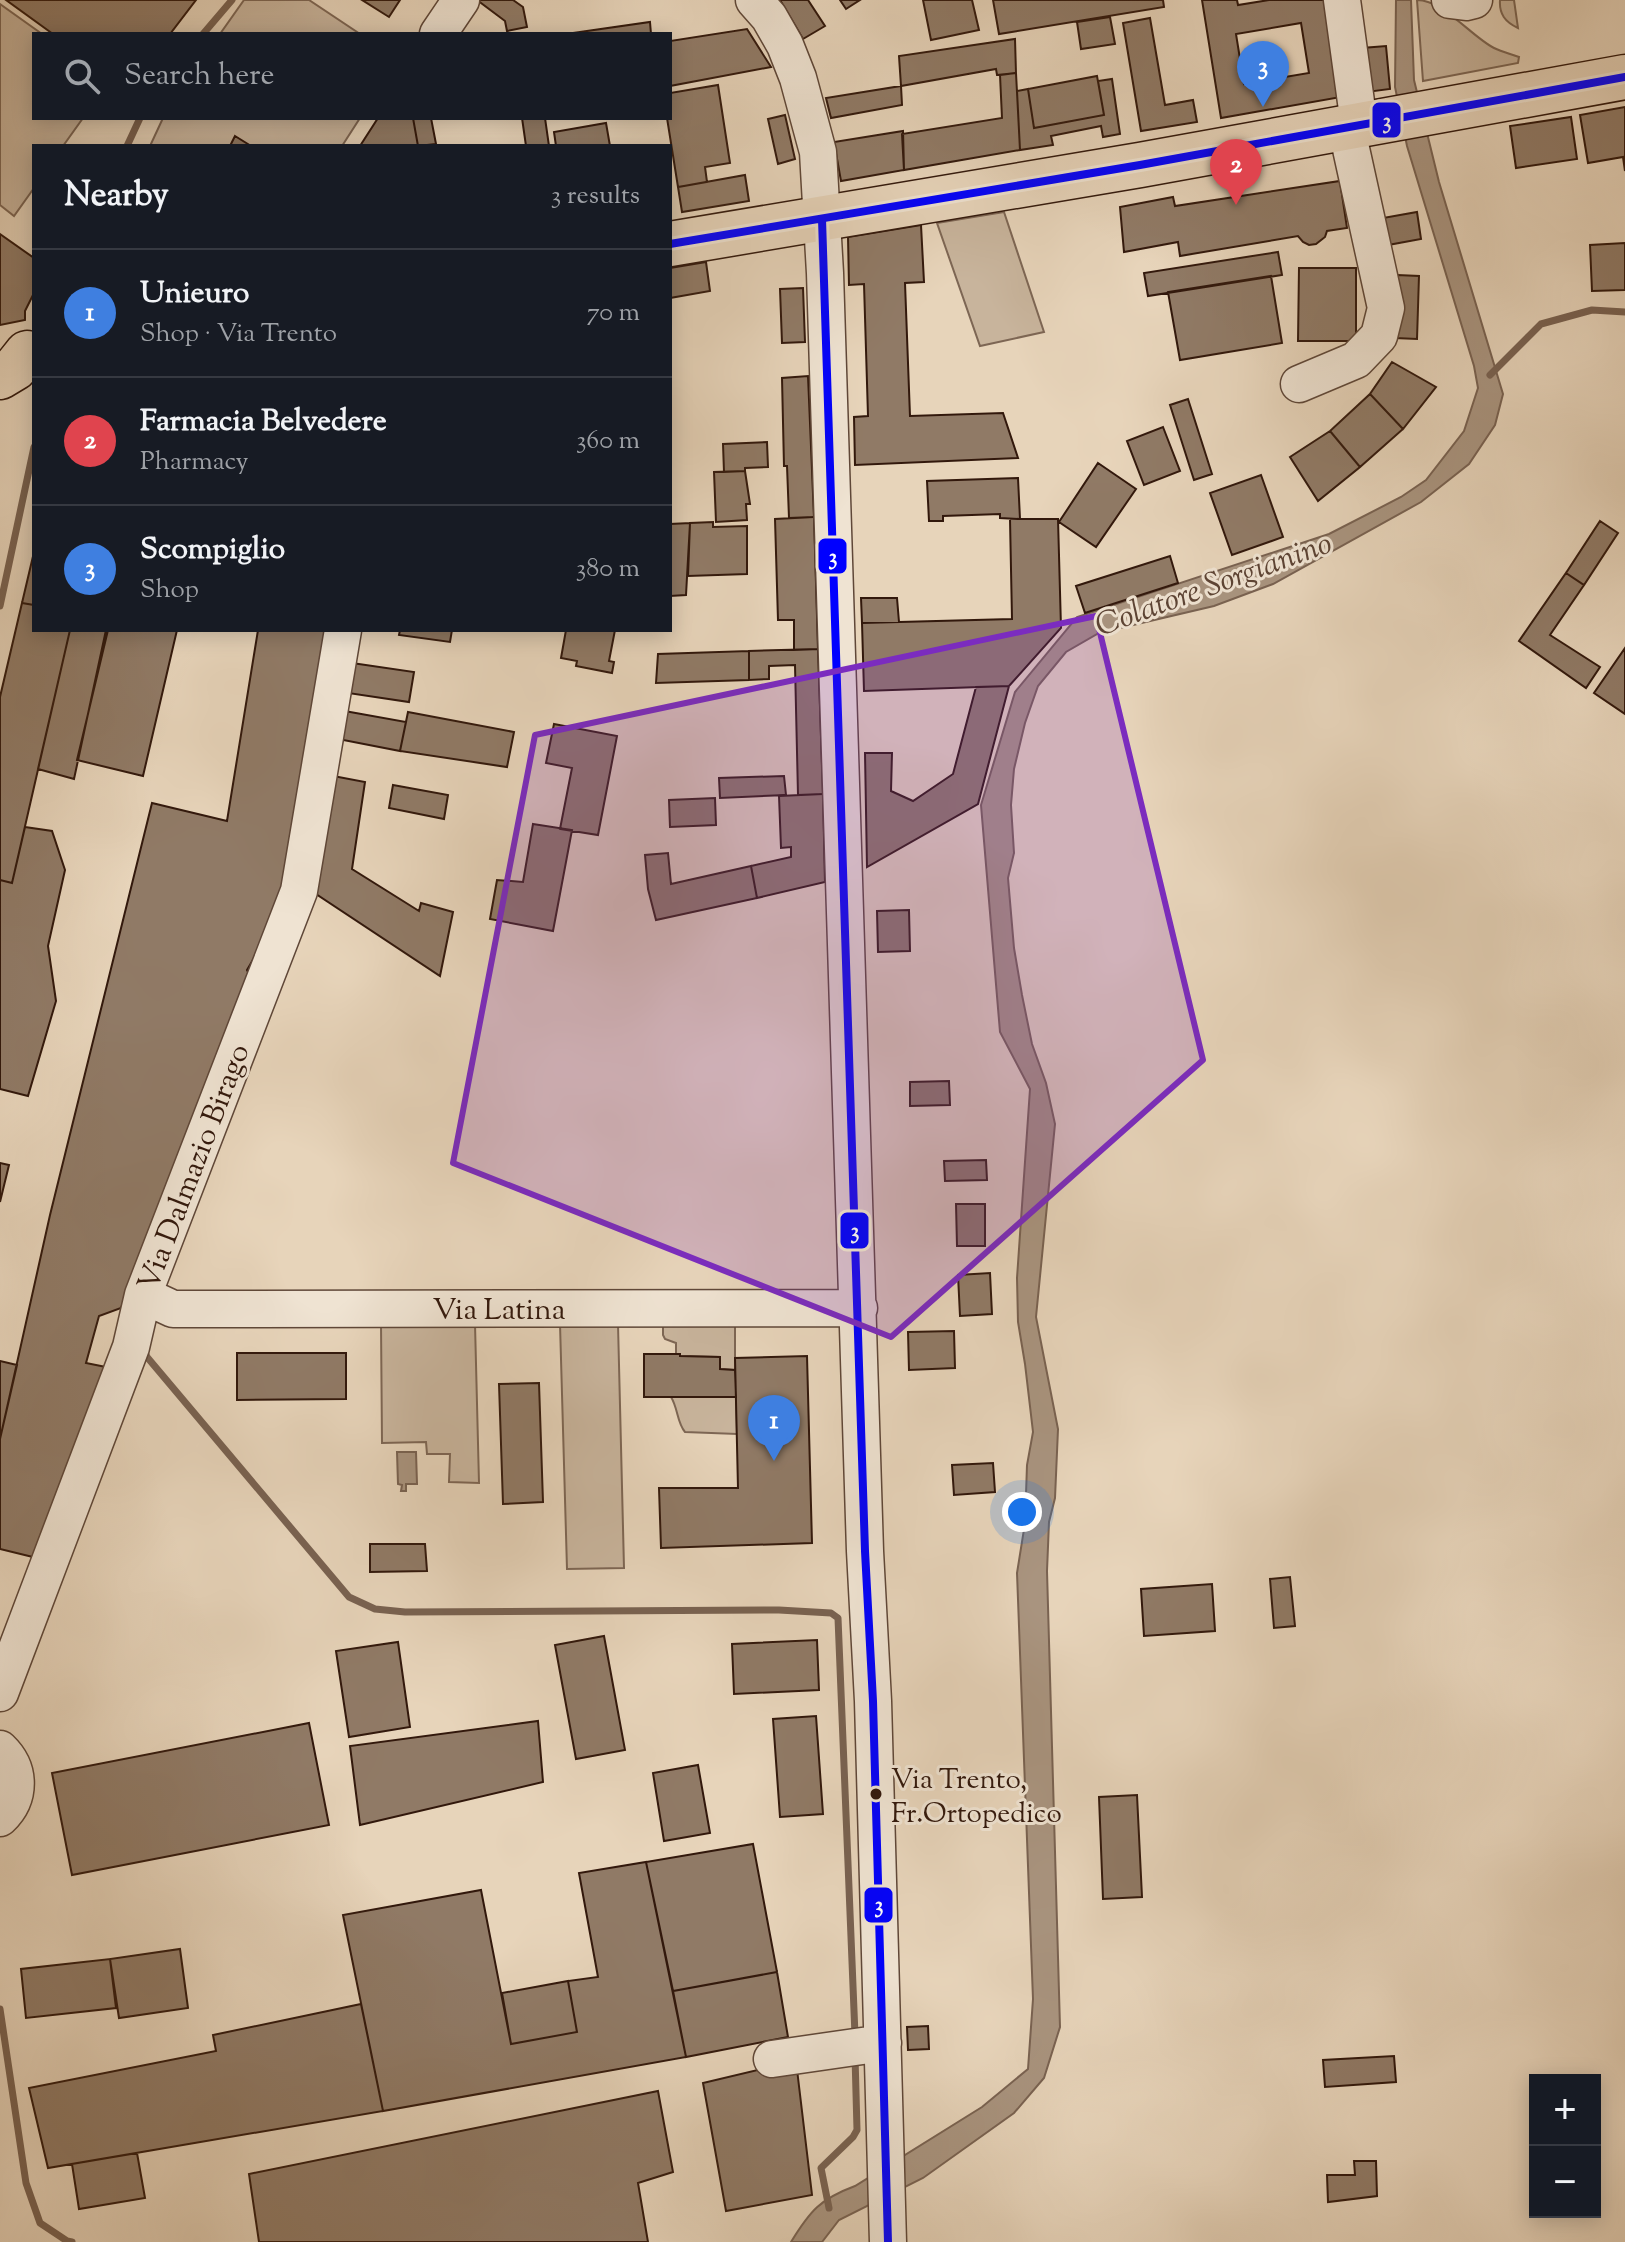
<!DOCTYPE html>
<meta charset="utf-8">
<style>
body{margin:0;font-family:"Sorts Mill Goudy",serif;background:#242831;color:#f1f3f6}
.controls{position:absolute;right:24px;bottom:24px;display:grid;overflow:hidden;border-radius:0px;box-shadow:0 4px 20px #0003}
.controls button{width:72px;height:72px;display:grid;place-items:center;padding:0;border:0;border-bottom:2px solid #363941;background:#171b24;color:#f1f3f6;font:40px sans-serif}
.you{position:absolute;left:1022px;top:1512px;width:28px;height:28px;margin:-20px;border:6px solid #fff;border-radius:50%;background:#1a73e8;box-shadow:0 0 0 12px #1a73e833}
.badge{display:grid;place-items:center;width:52px;height:52px;border-radius:50%;background:#c59692;color:#fff;font-size:26px;font-weight:700}
.pin{position:absolute;translate:-50% -66px;filter:drop-shadow(0 2px 4px #0008)}
.pin::after{content:'';position:absolute;top:42px;width:28px;height:24px;background:inherit;clip-path:polygon(0 0,100% 0,50% 100%)}
.list{margin:0;padding:0;list-style:none}
h2{display:flex;justify-content:space-between;align-items:center;height:104px;margin:0;padding:0 32px;font-size:34px}
h2 small{font-size:26px;font-weight:400;color:#9ea1a6}
.list li{display:grid;grid-template-columns:52px 1fr auto;gap:24px;align-items:center;box-sizing:border-box;height:128px;padding:0 32px;border-top:2px solid #363941}
.list b{display:block;font-size:30px;white-space:nowrap}
.list p{margin:0;font-size:26px;white-space:nowrap;color:#9ea1a6}
.list em{font-size:26px;font-style:normal;color:#9ea1a6}
.icon{flex:none;width:44px;height:44px;fill:none;stroke:currentColor;stroke-width:2;stroke-linecap:round;stroke-linejoin:round}
.map{position:relative;flex:none;width:1625px;height:2242px;overflow:hidden}
.search{position:absolute;background:#171b24;box-shadow:0 4px 20px #0003;left:32px;top:32px;width:640px;height:88px;display:flex;align-items:center;gap:20px;box-sizing:border-box;padding:0 28px;border-radius:0px;color:#9ea1a6;font-size:30px}
.panel{position:absolute;background:#171b24;box-shadow:0 4px 20px #0003;left:32px;top:144px;width:640px;height:488px;border-radius:0px}
.map>svg:first-child{display:block}
.green{fill:#c8b49c;stroke:#7d6654;stroke-width:2}
.water{fill:#a9947f;stroke:#796251;stroke-width:2}
.lines{fill:none;stroke-linecap:round;stroke-linejoin:round}
.stream{stroke:#796251;stroke-width:7}
.building{fill:#907a66;stroke:#32180c;stroke-width:2;fill-rule:evenodd}
.minor-casing{stroke:#5f4738;stroke-width:39}
.major-casing{stroke:#32180c;stroke-width:47}
.minor{stroke:#efe3d2;stroke-width:36}
.major{stroke:#e7d4ba;stroke-width:44}
.bus-1-casing{stroke:#efe3d2;stroke-width:14}
.bus-1{stroke:#00f;stroke-width:8}
.marked{fill:#7b2cbf;fill-opacity:0.2;stroke:#7b2cbf;stroke-width:6;stroke-linejoin:round}
.bus-dot{fill:#32180c;stroke:#efe3d2;stroke-width:3}
.labels{text-anchor:middle;stroke-width:6;stroke-linejoin:round;paint-order:stroke}
.bus-label{font-size:28px;fill:#32180c;stroke:#efe3d2;text-anchor:start}
.street-label{font-size:30px;fill:#32180c;stroke:#efe3d2}
.water-label{font-size:32px;font-style:italic;fill:#5c4334;stroke:#efe3d2}
.line-badge{stroke:#efe3d2;stroke-width:3}
.badge-label{font-size:22px;text-anchor:middle;font-weight:bold;fill:#fff}
</style>
<div class="map">
<svg width="1625" height="2242" viewBox="0 0 1625 2242">
<rect width="100%" height="100%" fill="#e7d4ba"/>
<filter id="stains"><feTurbulence type="fractalNoise" baseFrequency=".0025" numOctaves="4"/><feColorMatrix values="0 0 0 0 .2 0 0 0 0 .09 0 0 0 0 .02 0 0 0 .5 -.17"/></filter>
<radialGradient id="worn" r=".72"><stop offset=".6" stop-color="#630" stop-opacity="0"/><stop offset="1" stop-color="#630" stop-opacity=".3"/></radialGradient>
<path class="green" d="M244,0h65l51,34h-140z
M1417,0c26,0 55,37 77,48 8,4 17,6 25,9l-1,6 -95,18z
M1500,0h14l4,28c-13,-6 -19,-14 -18,-28z
M0,4l42,30h-8v84h49l-20,28h-29v42l-20,28 -14,-11z
M163,118h197l-18,28h-192z
M1004,212l40,120 -64,14 -43,-123z
M381,1324h94l4,159 -30,-1 1,-28h-23l-1,-12 -44,1z
M560,1324h58l6,244 -57,1z
M735,1324v46l-15,-1v-12l-40,-1 -1,-2h-3v-11l-11,-4 -2,-4v-10z
M671,1397h65l1,37 -52,-2c-8,-9 -7,-24 -14,-35z"/>
<path class="water" d="M1396,0h15l3,80 25,102 64,212 -8,31 -26,39 -48,38 -148,82 -59,22 -115,27 -33,19 -28,34 -13,37 -11,46 -3,36 3,48 -6,25 6,70 8,47 10,49 14,39 9,41 -19,193 22,112 -3,69 -6,24 -2,49 13,456 -16,51 -30,35 -91,65 -84,42 -17,22h-31c19,-31 29,-43 64,-56l127,-79 46,-38 5,-70 -16,-426 8,-50 2,-58 6,-33 -8,-68 -7,-42 -1,-44 13,-189 -30,-57 -19,-227 34,-113 62,-75 252,-83 72,-37 25,-17 38,-49 14,-43 -4,-22 -67,-220 -12,-59z
M397,1452h19l1,32h-11v7h-5l1,-6 -4,-1z"/>
<g class="lines">
<path class="stream" d="M203,34l29,-34
M127,146l13,-28
M1490,375l51,-51 51,-14 33,2
M0,606l34,-159
M143,1348l4,9 202,240 26,12 30,3 374,-2 52,3 7,5 17,417
M0,2009l26,174 14,40 27,18 5,1
M829,2208l-8,-40 32,-31 4,-7 -2,-74"/>
</g>
<path class="building" d="M6,0h190l-26,34h-117z
M362,0h38l-11,17z
M477,0h36l10,7 4,20 -20,4 -2,-10z
M780,0h28l17,26 -22,13z
M840,0h20l-14,9z
M923,0h49l7,30 -48,10z
M993,0h170l1,7 -165,27z
M1202,0h35l1,5 31,-5h57l15,97 -120,21zM1301,23l8,50 -65,11 -8,-50z
M1110,17l5,27 -34,5 -4,-27z
M1150,18l15,87 28,-5 4,22 -56,9 -18,-108z
M650,22l1,12 -78,-1z
M747,29l24,38 -101,19v-45z
M1015,39l1,34 -19,2 -1,-6 -95,17 -2,-30z
M1386,46l4,43 -23,3 -5,-44z
M1016,73l4,77 -116,20 -2,-36 100,-16 -2,-43z
M1097,76l7,39 -70,13 -6,-39z
M1112,79l8,55 -17,3 -2,-11 -50,10 2,9 -33,5 -3,-59 11,-2 6,39 70,-13 -6,-34z
M718,85l12,78 -25,4 2,15 -29,5 -11,-69h3v-25z
M901,86l1,19 -71,13 -5,-20z
M1625,107v64l-2,-14 -35,6 -8,-48z
M785,115l10,44 -17,5 -10,-45z
M1571,117l6,42 -61,9 -6,-42z
M378,118h35l5,28h-58z
M413,118h18l5,26 -18,2z
M522,118h23l4,28h-23z
M606,123l4,23h-54l-2,-14z
M903,131l1,39 -63,11 -7,-39z
M235,136l16,10h-21z
M745,175l4,26 -67,11 -4,-25z
M1340,181l7,47 -20,3 -2,6 -9,7 -7,1 -6,-3 -5,-6 -118,20 -2,-14 -54,10 -4,-45 53,-10 2,9z
M1417,212l4,27 -33,6 -5,-27z
M921,225l3,57 -19,1 5,133 93,-3 15,45 -163,7 -1,-48 14,-1 -4,-132 -15,1 -1,-48z
M0,234l34,24v35l-9,18v9l-25,5z
M1625,243v47l-33,1 -2,-46z
M1278,252l4,23 -134,21 -4,-23z
M706,262l4,29 -40,7v-30z
M1299,268h57v73h-58z
M1397,275l22,1 -2,63 -22,-1z
M1271,276l11,67 -102,17 -12,-68z
M803,288l2,54 -23,1 -2,-54z
M1392,362l44,25 -33,42 -33,-35z
M808,376l6,141 -25,1 -2,-52h-3l-2,-88z
M1370,394l33,35 -43,38 -30,-36z
M1188,399l24,75 -18,6 -24,-75z
M1163,427l17,44 -36,14 -17,-44z
M1330,431l30,36 -42,34 -28,-44z
M767,442l1,25 -23,1v3l-21,1 -1,-28z
M1098,463l38,26 -40,58 -37,-25z
M745,471l5,33h-4l1,16 -31,2 -2,-50z
M1261,475l22,62 -51,18 -22,-62z
M1018,478l2,41 -20,-1v-4l-57,2v5h-14l-2,-40z
M814,517l4,132 -24,1v-30h-16l-3,-101z
M1010,519h48l3,109 -52,58 -145,5 -2,-68 150,-4z
M1600,521l18,12 -34,52 -18,-12z
M713,522v5l34,-1v48l-59,2 2,-53z
M690,523l-4,72 -16,1v-72z
M34,552v53l-12,-2z
M1170,556l8,27 -93,30 -9,-27z
M1566,573l18,12 -34,50 50,32 -14,21 -67,-47z
M861,598h36l2,24 -37,1z
M22,603l12,2v25h36l-58,253 -12,-3v-183z
M70,630h36l-32,149 -36,-10z
M108,630h69l-34,146 -66,-16z
M258,630h78l-41,258 -48,82 9,17 -135,321 -22,8 -13,47 20,4 -69,191 -37,-9v-110l50,-224 102,-412 75,18z
M400,630h52l-2,12 -51,-7z
M566,630h49l-6,31 5,1 -2,11 -36,-7 1,-5 -16,-3z
M1625,648v66l-31,-21z
M818,649l5,145 -25,1 -3,-130 -26,1v13l-20,1v-29z
M749,651v29l-93,3 2,-29z
M352,663l62,9 -5,30 -61,-9z
M1009,686l-31,118 -111,63 -2,-114h27l-1,38 22,10 40,-27 23,-87z
M339,710l67,12 -6,29 -67,-13z
M408,712l106,20 -7,35 -107,-16z
M554,724l63,12 -19,99 -38,-6 12,-61 -26,-5z
M328,775l37,7 -13,87 67,42 2,-8 32,9 -13,64 -130,-86z
M784,776l2,19 -66,3 -1,-20z
M393,785l55,10 -4,24 -55,-11z
M823,794l2,88 -68,16 -6,-32 40,-9v-10l-10,1 -2,-52z
M715,798l1,27 -46,2 -1,-27z
M533,824l39,6 -19,101 -63,-12 7,-39 26,2z
M25,827l27,4 13,39 -17,76 8,55 -28,95 -28,-7v-209l12,3z
M668,853l3,31 80,-18 6,32 -101,22 -8,-31 -3,-34z
M909,910l1,41 -32,1 -1,-41z
M949,1081l1,24 -40,1v-24z
M986,1160l1,20 -42,1 -1,-20z
M0,1163l9,2 -9,37z
M956,1204h29v42h-28z
M990,1273l2,41 -32,2 -2,-41z
M954,1331l1,37 -46,2 -1,-38z
M237,1353h109v46l-109,1z
M644,1354h36v2l40,1v12l15,1 1,27h-92z
M807,1356l5,187 -151,5 -2,-60h79l-3,-130z
M0,1361l17,4 -17,74z
M539,1383l4,119 -40,2 -4,-120z
M993,1463l2,29 -41,3 -2,-30z
M370,1544h55l2,27 -57,1z
M1290,1577l5,49 -21,2 -4,-49z
M1212,1584l3,47 -71,5 -3,-47z
M604,1636l21,114 -49,9 -21,-114z
M817,1640l2,50 -85,4 -2,-50z
M398,1642l12,85 -61,10 -13,-86z
M816,1716l7,98 -43,3 -7,-98z
M538,1721l5,61 -183,43 -10,-79z
M309,1723l20,102 -257,50 -20,-102z
M698,1765l12,68 -46,8 -11,-68z
M1137,1795l5,102 -39,2 -4,-102z
M753,1844l24,128 -104,19 -27,-129z
M646,1862l40,195 -303,54 -40,-196 138,-25 30,154 66,-12 -9,-51 30,-4 -19,-104z
M180,1949l8,59 -69,10 -9,-59z
M110,1959l6,49 -90,10 -5,-49z
M777,1972l11,65 -102,20 -13,-66z
M568,1981l9,51 -66,12 -9,-51z
M361,2004l22,107 -335,57 -19,-80 187,-37 -3,-16z
M928,2026l1,23 -21,1 -1,-23z
M1394,2056l2,26 -71,5 -2,-27z
M796,2061l16,134 -86,16 -23,-128z
M658,2091l15,81 -35,11 10,59h-389l-10,-68z
M137,2153l8,45 -66,11 -7,-45z
M1354,2161h22l1,35 -49,6 -1,-27h28z"/>
<g class="lines">
<g class="minor-casing">
<path id="minor" d="M754,0l15,17 16,28 13,33 20,74 7,121 40,1278 8,150 15,541
M1342,0l17,124
M1450,0l16,2 8,-2
M438,34l23,-34
M1299,384l57,-24 23,-24 7,-28 -40,-182
M143,1295l30,14 686,-1
M0,1693l131,-346 12,-52 156,-404 44,-261
M0,1749c21,20 21,49 0,69
M772,2059l111,-16"/>
</g>
<g class="major-casing">
<path id="major" d="M670,244l470,-79 485,-88
M0,377l15,-9 12,-15"/>
</g>
<use href="#minor" class="minor"/>
<use href="#major" class="major"/>
<g class="bus-1-casing">
<path id="bus-1" d="M822,219l43,1332 8,150 15,541
M670,244l470,-79 485,-88"/>
</g>
<use href="#bus-1" class="bus-1"/>
</g>
<path class="marked" d="M1096,616l107,444 -312,277 -438,-174 82,-428z"/>
<circle class="bus-dot" cx="876" cy="1794" r="7"/>
<g class="labels">
<g class="bus-label">
<text x="891" y="1788">Via Trento,<tspan x="891" dy="34">Fr.Ortopedico</tspan></text>
</g>
<g class="street-label">
<text transform="translate(193 1167) rotate(-69)" y="10">Via Dalmazio Birago</text>
<text x="499" y="1319">Via Latina</text>
</g>
<g class="water-label">
<text transform="translate(1213 583) rotate(-20)" y="11">Colatore Sorgianino</text>
</g>
</g>
<g class="line-badge">
<rect x="1371" y="101" width="31" height="38" rx="8" fill="#00f"/>
<rect x="817" y="537" width="31" height="38" rx="8" fill="#00f"/>
<rect x="839" y="1211" width="31" height="39" rx="8" fill="#00f"/>
<rect x="863" y="1886" width="31" height="38" rx="8" fill="#00f"/>
</g>
<g class="badge-label">
<text x="1387" y="128">3</text>
<text x="833" y="564">3</text>
<text x="855" y="1238">3</text>
<text x="879" y="1912">3</text>
</g>
<rect width="100%" height="100%" filter="url(#stains)"/>
<rect width="100%" height="100%" fill="url(#worn)"/>
</svg>
<div class="controls">
<button>+</button>
<button>−</button>
</div>
<div class="you"></div>
<div class="pin badge" style="left:774px;top:1461px;background:#3f7fe0">1</div>
<div class="pin badge" style="left:1236px;top:205px;background:#e0444e">2</div>
<div class="pin badge" style="left:1263px;top:107px;background:#3f7fe0">3</div>
<div class="search"><svg class="icon" aria-label="search" viewBox="0 0 24 24"><circle cx="10" cy="10" r="6"/><path d="M15 15l6 6"/></svg>Search here</div>
<section class="panel">
<h2>Nearby<small>3 results</small></h2>
<ul class="list">
<li><span class="badge" style="background:#3f7fe0">1</span><div><b>Unieuro</b><p>Shop · Via Trento</p></div><em>70 m</em></li>
<li><span class="badge" style="background:#e0444e">2</span><div><b>Farmacia Belvedere</b><p>Pharmacy</p></div><em>360 m</em></li>
<li><span class="badge" style="background:#3f7fe0">3</span><div><b>Scompiglio</b><p>Shop</p></div><em>380 m</em></li>
</ul>
</section>
</div>
